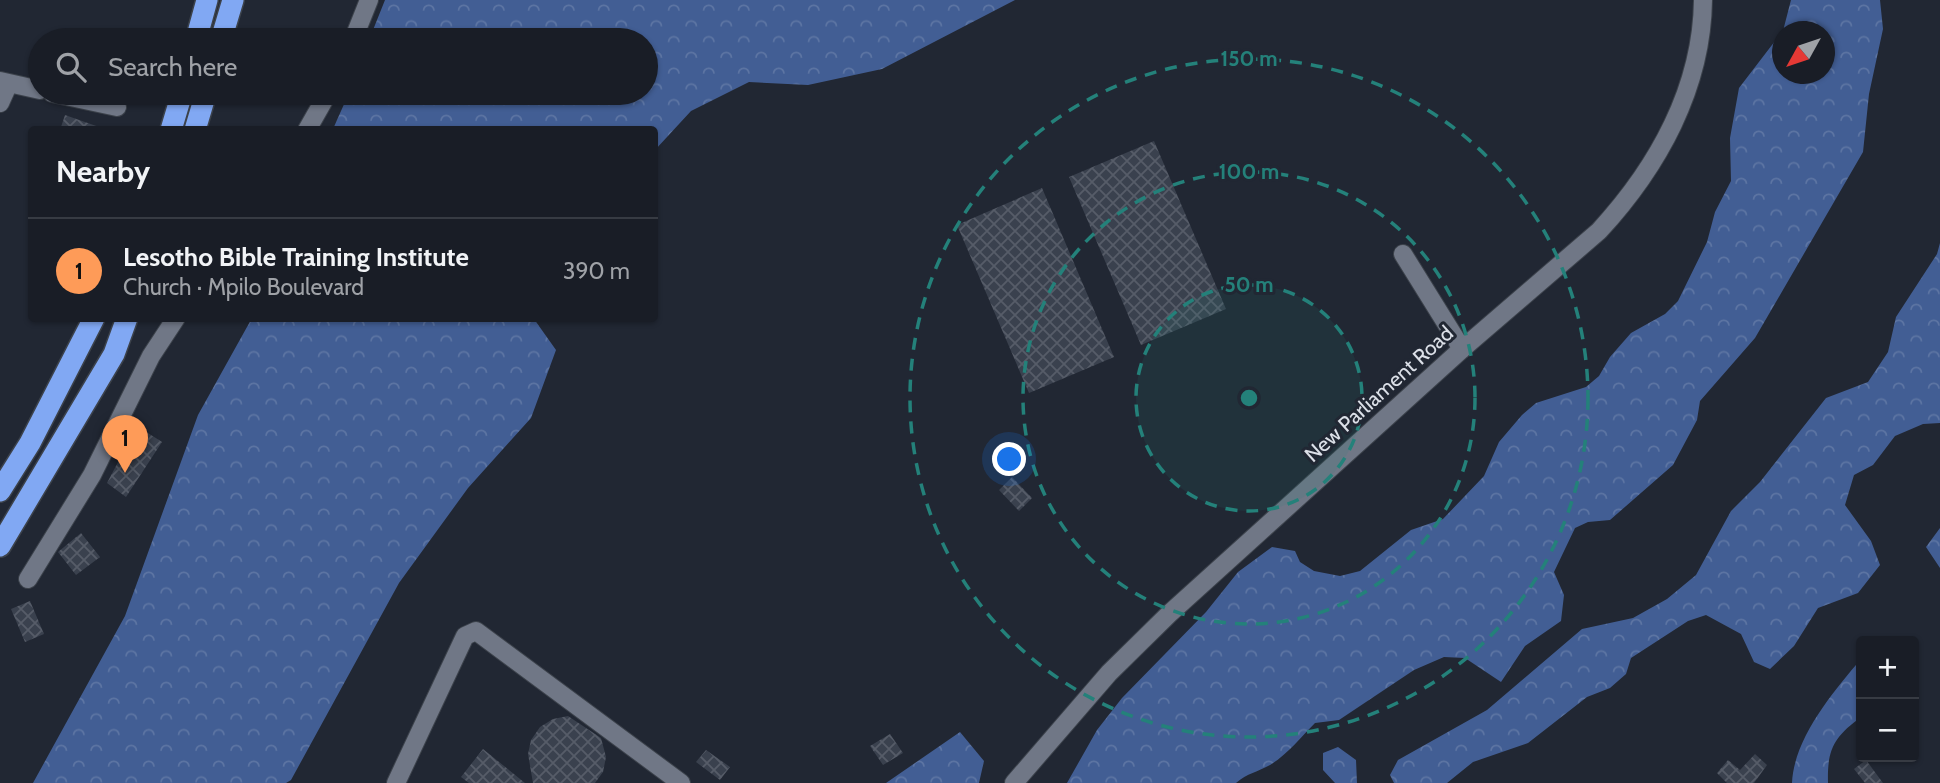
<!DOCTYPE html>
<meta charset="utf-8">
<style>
body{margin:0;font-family:Cabin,sans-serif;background:#22262e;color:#f1f3f6}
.controls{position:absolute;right:21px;bottom:21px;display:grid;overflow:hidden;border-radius:7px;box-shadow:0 2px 5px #0004}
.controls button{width:63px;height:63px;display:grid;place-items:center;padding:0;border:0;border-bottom:2px solid #373b43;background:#191d26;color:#f1f3f6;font:35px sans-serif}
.compass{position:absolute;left:1772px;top:21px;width:63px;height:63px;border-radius:50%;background:#191d26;box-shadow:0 2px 5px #0004;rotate:230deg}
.you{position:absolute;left:1010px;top:460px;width:24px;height:24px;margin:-18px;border:5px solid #fff;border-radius:50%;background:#1a73e8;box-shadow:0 0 0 10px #1a73e833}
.badge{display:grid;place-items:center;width:46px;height:46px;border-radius:50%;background:#fe9b58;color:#111;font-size:23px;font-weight:700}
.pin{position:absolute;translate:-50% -58px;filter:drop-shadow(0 2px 4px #0008)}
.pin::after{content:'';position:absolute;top:37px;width:24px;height:21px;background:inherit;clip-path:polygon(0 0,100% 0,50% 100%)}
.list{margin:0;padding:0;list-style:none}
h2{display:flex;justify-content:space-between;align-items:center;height:91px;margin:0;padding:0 28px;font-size:30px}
h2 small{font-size:23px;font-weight:400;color:#9fa2a7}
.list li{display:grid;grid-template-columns:46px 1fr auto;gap:21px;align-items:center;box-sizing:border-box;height:105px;padding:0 28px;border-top:2px solid #373b43}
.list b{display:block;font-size:26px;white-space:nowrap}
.list p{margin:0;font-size:23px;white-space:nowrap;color:#9fa2a7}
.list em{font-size:23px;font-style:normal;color:#9fa2a7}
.icon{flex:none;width:38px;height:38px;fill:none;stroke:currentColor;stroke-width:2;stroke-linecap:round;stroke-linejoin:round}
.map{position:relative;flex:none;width:1940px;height:783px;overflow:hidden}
.search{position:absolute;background:#191d26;box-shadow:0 2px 5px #0004;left:28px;top:28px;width:630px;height:77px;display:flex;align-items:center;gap:18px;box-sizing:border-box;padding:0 24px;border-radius:38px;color:#9fa2a7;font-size:26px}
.panel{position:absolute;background:#191d26;box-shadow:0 2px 5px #0004;left:28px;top:126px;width:630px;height:196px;border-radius:7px}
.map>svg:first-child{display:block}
.forest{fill:url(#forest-crowns)}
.building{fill:url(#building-cross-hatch)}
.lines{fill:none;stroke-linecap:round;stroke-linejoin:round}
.street-casing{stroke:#3c424b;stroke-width:20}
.secondary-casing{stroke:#3c424b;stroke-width:20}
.highway-casing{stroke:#3c424b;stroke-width:24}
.street{stroke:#707786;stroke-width:18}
.secondary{stroke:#707786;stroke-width:18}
.highway{stroke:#81a8f3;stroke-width:21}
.ring{fill:none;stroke:#24817a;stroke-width:3.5;stroke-dasharray:12 9}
.labels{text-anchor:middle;stroke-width:6;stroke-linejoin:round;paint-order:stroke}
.street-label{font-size:21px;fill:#dce0e8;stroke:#212733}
.centre{fill:#24817a;stroke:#212733;stroke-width:3.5}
.ring-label{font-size:21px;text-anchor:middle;font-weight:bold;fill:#24817a;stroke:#212733;stroke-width:6;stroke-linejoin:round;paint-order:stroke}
</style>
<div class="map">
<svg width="1940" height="783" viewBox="0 0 1940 783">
<defs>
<pattern id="forest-crowns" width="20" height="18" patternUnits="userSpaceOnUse" patternTransform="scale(1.75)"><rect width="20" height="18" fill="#425e94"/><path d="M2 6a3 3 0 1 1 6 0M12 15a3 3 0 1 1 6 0" fill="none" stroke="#5d75a3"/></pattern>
<pattern id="building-cross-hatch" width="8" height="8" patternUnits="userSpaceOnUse" patternTransform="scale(1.75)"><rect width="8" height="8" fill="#3a414e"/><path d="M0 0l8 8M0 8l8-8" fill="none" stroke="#565c68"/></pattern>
</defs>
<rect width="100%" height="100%" fill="#212733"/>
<path class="forest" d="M385,0h630l-133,69 -74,16 -59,-3 -58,29 -36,39 -1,-20 -321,-1 16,-36h297v-53h-277z
M1791,0h89l3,29 -14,65 -6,58 -108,186 -55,63 -3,19 -24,45 -63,55 -22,2 -13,6 -21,44 10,23 -3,26 -36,25 -24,36 -36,-24 -21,-1 -30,13 -75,50 -24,3c-14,14 -27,31 -45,42 -12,7 -23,8 -34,18h-169l30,-53 25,-32 84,-86 32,-40 34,-25 23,4 5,11 14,9 26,5 20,-5 51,-41 32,-11 41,-43 15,-34 23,-27 14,-12 50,-16 13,-11 11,-19 21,-24 34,-19 13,-13 29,-59 8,-30 16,-31 -1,-43 9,-50 43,-56 1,42h42v-42l-42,-1z
M1940,243v180l-17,1 -28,12 -22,29 -19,10 -9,30 26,36 9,24 -22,28 -40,15 -24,38 -24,23 -16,-7 -13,-28 -35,-19 -18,6 -57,37 -5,16 -16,14 -23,9 -59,46 -55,19 -26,21h-53l-4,-8 8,-15 89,-50 95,-81 51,-11 34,-19 29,-24 35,-64 29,-29 66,-84 42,-16 20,-30 8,-35 41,-63z
M252,318l282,1 22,31 -25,68 -63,70 -69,95 -108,197 -5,3h-253l92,-167 73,-201z
M1940,528v40l-14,-21z
M1861,659v58c-27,20 -34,32 -33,66h-36c2,-45 41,-91 69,-124z
M960,732l24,29 -5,22h-93z
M1338,747l18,13 1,23h-22l-12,-13v-17z"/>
<path class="building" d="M65,115l37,13v2h-42z
M1154,141l72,168 -85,36 -72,-168z
M1042,188l72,169 -85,36 -72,-168z
M137,426l25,16 -36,55 -19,-14z
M1012,477l20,21 -13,13 -20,-21z
M81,533l19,24 -24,18 -18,-23z
M30,601l14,33 -19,8 -14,-33z
M568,716l33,22 5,19 -3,15 -8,11h-62l-5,-29 3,-14 9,-13 13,-8z
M890,734l13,19 -20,12 -13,-19z
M483,749l42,34h-56l-8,-6z
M706,750l24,17 -10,13 -24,-18z
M1755,754l12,11 -13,18h-27l-10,-10 11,-13 12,10z
M1866,760l17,23h-18l-11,-14z"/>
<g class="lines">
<g class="street-casing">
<path id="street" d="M353,40l16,-40
M0,81l40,9
M52,93l65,14
M0,103l9,-20
M307,130l21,-37
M1403,254l59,95
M28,579l64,-104 59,-119 25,-38
M396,783l69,-147 11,-5 205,152"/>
</g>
<g class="secondary-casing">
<path id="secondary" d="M1014,783l95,-110 60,-59 293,-265 137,-118c59,-64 103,-143 104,-231"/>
</g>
<g class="highway-casing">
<path id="highway" d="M196,40l11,-40
M221,40l12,-40
M171,130l11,-37
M195,130l11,-37
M0,491l30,-48 64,-125
M0,546l114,-192 13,-36"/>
</g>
<use href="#street" class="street"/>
<use href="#secondary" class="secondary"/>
<use href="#highway" class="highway"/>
</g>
<circle cx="1249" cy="398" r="113" fill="#24817a" fill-opacity=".12"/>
<g class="ring">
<circle cx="1249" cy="398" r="113"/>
<circle cx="1249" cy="398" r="226"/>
<circle cx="1249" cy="398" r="339"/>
</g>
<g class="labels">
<g class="street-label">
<text transform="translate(1379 394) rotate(-42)" y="7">New Parliament Road</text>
</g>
</g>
<circle cx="1249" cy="398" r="10" class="centre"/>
<g class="ring-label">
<text x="1249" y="66">150 m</text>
<text x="1249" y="179">100 m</text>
<text x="1249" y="292">50 m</text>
</g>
</svg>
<div class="controls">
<button>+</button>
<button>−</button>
</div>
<svg class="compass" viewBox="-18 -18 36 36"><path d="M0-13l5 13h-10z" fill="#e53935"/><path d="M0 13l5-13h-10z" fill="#9fa2a7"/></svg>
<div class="you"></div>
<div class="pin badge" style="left:125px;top:473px">1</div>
<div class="search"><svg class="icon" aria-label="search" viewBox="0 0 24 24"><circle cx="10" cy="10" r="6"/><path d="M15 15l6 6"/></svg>Search here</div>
<section class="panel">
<h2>Nearby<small></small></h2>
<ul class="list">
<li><span class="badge">1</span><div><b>Lesotho Bible Training Institute</b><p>Church · Mpilo Boulevard</p></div><em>390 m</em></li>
</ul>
</section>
</div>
